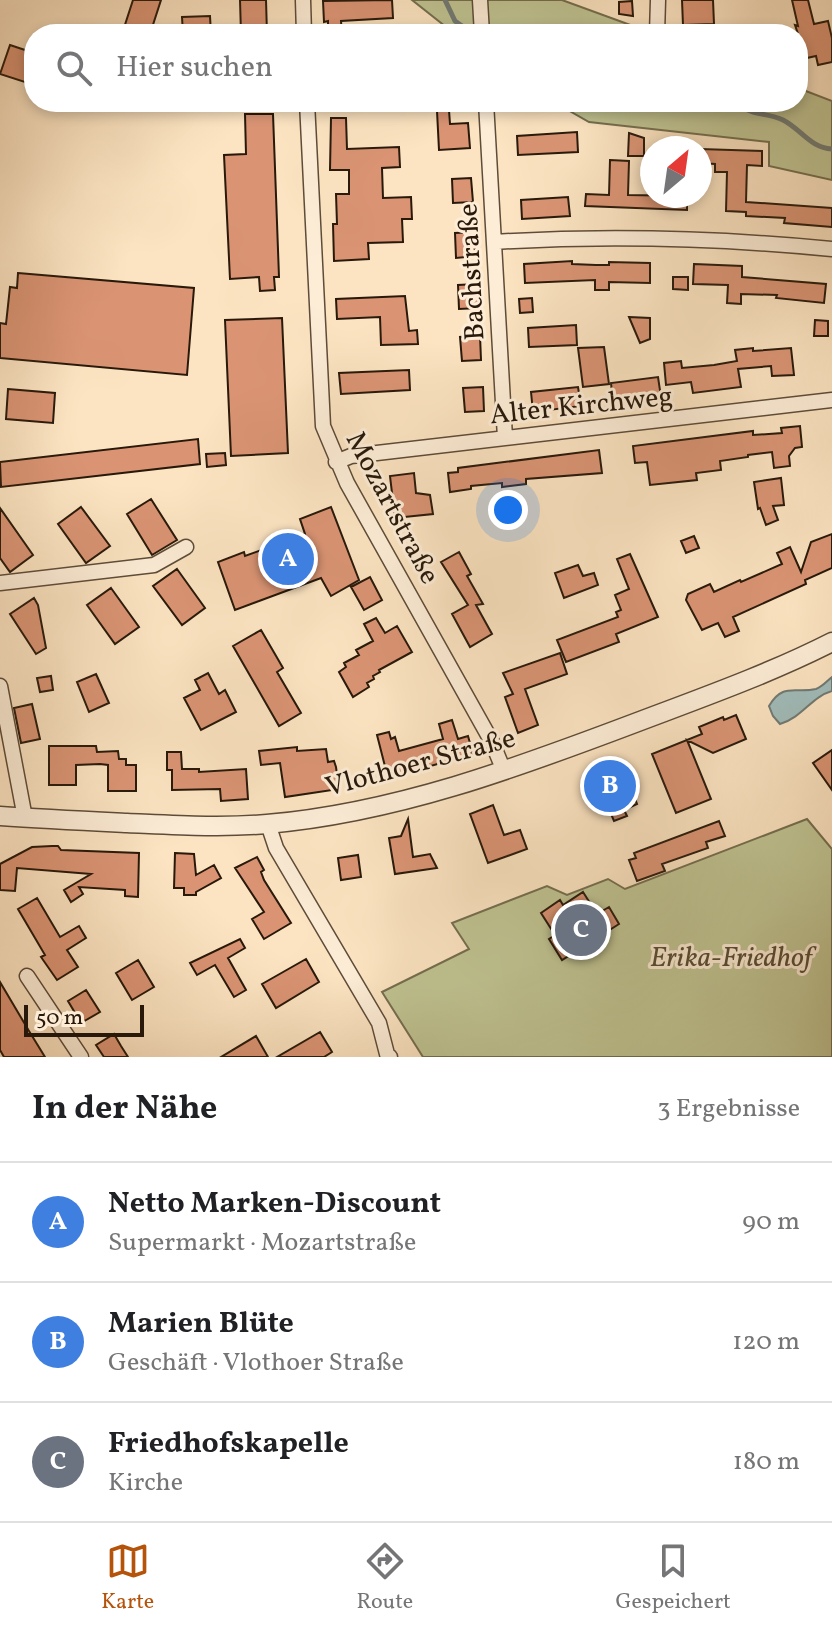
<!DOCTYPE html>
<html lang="de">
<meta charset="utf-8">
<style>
body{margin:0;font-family:Vollkorn,serif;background:#f2f2f2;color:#202124}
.compass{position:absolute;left:640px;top:136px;width:72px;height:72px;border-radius:50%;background:#fff;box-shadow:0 4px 12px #0003;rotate:29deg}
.scale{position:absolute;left:24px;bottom:20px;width:120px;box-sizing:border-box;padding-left:8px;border:4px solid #28190b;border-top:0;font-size:22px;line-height:28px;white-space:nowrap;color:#28190b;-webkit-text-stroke:6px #fdedd7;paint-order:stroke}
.you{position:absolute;left:508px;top:510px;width:28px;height:28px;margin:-20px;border:6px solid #fff;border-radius:50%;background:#1a73e8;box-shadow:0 0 0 12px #1a73e833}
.badge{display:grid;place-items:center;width:52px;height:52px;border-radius:50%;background:#b45309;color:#fff;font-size:26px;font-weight:700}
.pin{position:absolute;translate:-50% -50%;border:4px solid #fff;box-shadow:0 2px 8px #0006}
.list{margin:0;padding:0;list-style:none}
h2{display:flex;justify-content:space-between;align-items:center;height:104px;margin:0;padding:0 32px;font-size:34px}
h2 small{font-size:26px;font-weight:400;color:#757577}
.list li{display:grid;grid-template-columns:52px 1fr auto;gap:24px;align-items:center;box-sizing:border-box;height:120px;padding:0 32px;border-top:2px solid #e0e0e0}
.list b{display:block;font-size:30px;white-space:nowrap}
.list p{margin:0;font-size:26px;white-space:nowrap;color:#757577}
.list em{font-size:26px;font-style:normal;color:#757577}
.icon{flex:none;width:44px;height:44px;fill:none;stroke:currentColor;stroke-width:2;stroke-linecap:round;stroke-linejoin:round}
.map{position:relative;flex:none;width:832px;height:1057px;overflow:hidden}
.search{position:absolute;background:#fff;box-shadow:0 4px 12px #0003;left:24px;right:24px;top:24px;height:88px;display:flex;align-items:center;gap:20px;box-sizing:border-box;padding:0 28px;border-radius:32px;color:#757577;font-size:30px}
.sheet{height:464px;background:#fff}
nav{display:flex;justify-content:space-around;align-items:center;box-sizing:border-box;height:112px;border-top:2px solid #e0e0e0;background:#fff;font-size:22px;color:#757577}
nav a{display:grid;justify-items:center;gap:4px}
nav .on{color:#b45309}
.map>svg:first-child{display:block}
.green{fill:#c0c493;stroke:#746e4f;stroke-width:2}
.water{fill:#a1bdbb;stroke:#717b75;stroke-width:2}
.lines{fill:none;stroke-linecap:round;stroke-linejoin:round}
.stream{stroke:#717b75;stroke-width:5}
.building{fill:#da9474;stroke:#28190b;stroke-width:2}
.minor-casing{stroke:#5d4c39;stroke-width:17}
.tertiary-casing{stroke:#5d4c39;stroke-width:21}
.minor{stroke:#fdedd7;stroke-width:14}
.tertiary{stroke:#fdedd7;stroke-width:18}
.labels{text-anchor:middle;stroke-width:6;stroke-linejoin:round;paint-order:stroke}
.street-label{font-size:28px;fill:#28190b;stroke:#fdedd7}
.park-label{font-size:28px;font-style:italic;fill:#564c34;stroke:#fdedd7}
</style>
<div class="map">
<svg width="832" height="1057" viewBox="0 0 832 1057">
<rect width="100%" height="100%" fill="#fce4c2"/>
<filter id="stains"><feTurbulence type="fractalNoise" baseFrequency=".0025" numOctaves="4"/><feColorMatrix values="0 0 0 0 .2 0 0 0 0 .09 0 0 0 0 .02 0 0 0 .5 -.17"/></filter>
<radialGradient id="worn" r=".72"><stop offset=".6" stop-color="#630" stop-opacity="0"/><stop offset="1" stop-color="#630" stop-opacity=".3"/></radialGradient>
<path class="green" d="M412,0h150l93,34h-200z
M798,88l34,13v79l-63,-14v-24l-180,-20 -35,-20h244z
M807,819l25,30v208h-409l-41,-65 87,-43 -17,-26 95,-37 20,9 41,-16 17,10z"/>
<path class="water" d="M832,677v14c-21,6 -29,26 -52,33l-7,-8 -4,-10c14,-24 26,-12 47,-17 6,-2 11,-8 16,-12z"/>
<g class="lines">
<path class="stream" d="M445,0l10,21 14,10
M640,102h18
M736,102c19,16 27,9 47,18 18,9 27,28 49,29"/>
</g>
<path class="building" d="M133,0h28l-11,34h-28z
M240,0h26l1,34h-26z
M392,0l1,18 -52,3 1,13h-14v-13l-4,1 -1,-21z
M682,0h31l1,24 -31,1z
M792,0h16l6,24 14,-3 4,17v24l-14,3 -2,-9 -18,4v-26l-3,-9 3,1z
M632,1l1,15 -14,-2v-12z
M210,16l1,18h-28l-1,-17z
M10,45l24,8v32l-34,-11z
M449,110l1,14 18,-1 2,25 -31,2 -2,-39z
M245,114h28l6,163h-5l1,13 -15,1 -1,-14 -29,2 -6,-124 22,-1z
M331,118h15l1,31 52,-2 1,20 -18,1 1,30 28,-1 1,22h-10l1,23 -35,1 1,16 -35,2 -1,-37h4l-1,-30h13v-24h-19z
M577,132l1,20 -60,3 -1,-19z
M629,133l15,5v18h-16z
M700,149l62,2v15l-15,-1 -1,37 86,6v19l-48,-4 1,-5 -39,-2v-4l-20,-1 1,-39h-12v-8l-15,-1z
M610,160l19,1 -1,34 59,1v14l-102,-4 1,-12 23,1z
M471,178l2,24 -20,1 -1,-24z
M568,197l2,19 -48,3 -1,-19z
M474,232l2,24 -20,2 -1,-25z
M572,261v3l24,1h13v-3l41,1v20l-41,-1v8h-14v-10l-70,3 -1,-19z
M694,264l48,2v11l84,7 -2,19 -48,-5 1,-3 -36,-1v10l-14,-1 1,-18 -35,-1z
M18,273l176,15 -7,87 -187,-17v-35l6,1 4,-37 7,1z
M673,277h15v13l-15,-1z
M477,284l2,24 -20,1 -1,-24z
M405,296l4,35 8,-1 1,14 -37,1 -1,-28 -43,2 -1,-20z
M532,298l1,14 -13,1 -1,-14z
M629,317l21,1v21l-10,4z
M282,318l6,135 -57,3 -6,-136z
M815,320l13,1v15h-14z
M576,325l1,20 -48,2 -1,-19z
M480,335l1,25 -19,1 -2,-24z
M604,347l5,37 -26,3 -5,-39z
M753,348v3l38,-3 3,27 -22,1 -1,-10 -33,3 3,18 -48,6 -2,-11 -25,3 -2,-22 17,-2 1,7 32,-3 23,-4 -2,-11z
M409,370l1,20 -69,4 -2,-21z
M658,377l3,20 -48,5 -2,-19z
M483,387l1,24 -19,1 -2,-24z
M578,387l3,19 -48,6 -2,-20z
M8,389l47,4 -2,30 -47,-4z
M800,426l2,21 -7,1 -6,8 1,10 -16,2 -2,-16 -24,3v2l-28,4 1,9 -25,3 1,7 -47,5 -3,-23 -12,1 -2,-17 120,-15v4l29,-2 -1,-5z
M198,439l2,25 -199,23 -1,-25z
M599,450l3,23 -76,6v5l-24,3v-4l-31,3v3l-21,3 -2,-19 10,-1v-4z
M225,453l1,12 -19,2 -1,-13z
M414,473l2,20 14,2 3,19 -38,4 -5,-42z
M781,478l3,27 -11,1 5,14 -12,5 -6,-17 -2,1 -4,-27z
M151,499l26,41 -25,15 -25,-41z
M81,507l29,39 -24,17 -28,-39z
M331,507l28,73 -28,16 -10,-18 -86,32 -17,-48 26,-10 1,4 60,-22 -5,-15z
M0,508l33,47 -23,17 -10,-14z
M832,534v34l-27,12 1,4 -73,33 6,14 -14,6 -7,-14 -16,7 -16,-30 2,-6 22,-10 4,8 26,-12 1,2 41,-18 -5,-11 13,-6 11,25 10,-30z
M694,536l5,12 -13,5 -5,-12z
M459,552l12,22 -4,2 16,28 -7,1 16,29 -22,13 -18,-33 16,-9 -27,-43z
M630,554l28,63 -42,17 3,8 -53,20 -9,-22 61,-23 -2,-5 5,-2 -6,-15 14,-6 -12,-30z
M578,565l5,11 11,-3 4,12 -34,13 -9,-25z
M177,569l28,39 -23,17 -29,-39z
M370,577l12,23 -18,10 -13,-23z
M111,588l28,39 -24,17 -28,-39z
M34,598l4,7 8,43 -10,6 -26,-40z
M376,618l9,15 12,-7 15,26 -33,18 1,2 -7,4 1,3 -7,4 2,4 -16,10 -14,-25 7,-5 -2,-4 15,-8 -3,-5 17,-9 -9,-17z
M261,630l22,38 -6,4 24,41 -22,13 -46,-80z
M560,653l7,21 -42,15 13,36 -20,8 -13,-36 8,-3 -10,-21z
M208,673l11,21 6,-4 11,22 -35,18 -17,-32 16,-8 -5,-10z
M96,674l13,29 -20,9 -12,-30z
M51,676l2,14 -13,2 -3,-14z
M32,704l8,35 -19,4 -7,-35z
M736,715l10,24 -33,14 -26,-13 24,59 -35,14 -24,-59 50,-20 -3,-7 24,-10 1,3z
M452,720l6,19 10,-3 5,18 -85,24 -11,-43 12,-3 2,7 4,-2 4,14 44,-12 -4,-15z
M49,746h47l1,6 21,-1 1,8h7v6h10v26h-28v-26l-8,-1 -24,1v20h-27z
M297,747v4l29,-2 2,13 6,-1 2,6 3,22 -54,8 -5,-34 -19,2 -2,-14z
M832,750v40l-19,-27z
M167,752h14l1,17h17v3l47,-3 2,30 -27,2 -1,-12 -48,1v-20h-5z
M625,773l12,31 -13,6 3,6 -13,5 -17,-40z
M493,805l11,30 16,-5 7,19 -39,14 -18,-49z
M408,819l5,38 17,-3 7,14 -42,6 -6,-36 12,-2z
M719,821l6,15 -19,6 2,6 -46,16 3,7 -28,10 -8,-21 7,-2 -2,-5z
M52,846h6l3,4 78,3 -1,44 -13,-1v-6l-46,-3 4,7 -12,8 -7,-12 27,-16 -74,-6 -2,23 -15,-1v-26l32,-17z
M175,853l19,1 2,21 18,-10 7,13 -25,14v3h-12v-7h-10z
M358,855l3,22 -20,3 -3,-22z
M257,857l7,13 -3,2 3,8 27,43 -27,16 -12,-20 12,-7 -29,-44z
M583,892l14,22 12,-7 10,17 -57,36 -13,-21 6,-4 -14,-22 19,-13 3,5z
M37,898l23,39 19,-11 7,12 -19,12 11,17 -21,13 -16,-23 4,-2 -27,-46z
M240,939l5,9 -17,10 18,32 -12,7 -19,-32 -18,10 -7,-12z
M306,959l13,23 -43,26 -14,-24z
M138,960l16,27 -22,13 -16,-27z
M0,982l29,49 16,26h-41l-4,-7z
M86,990l14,22 -19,11 -13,-22z
M320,1032l12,20 -8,5h-47z
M114,1034l7,12 7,11h-24l-8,-12z
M256,1036l12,21h-47z"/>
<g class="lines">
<g class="minor-casing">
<path id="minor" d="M303,0l1,34
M480,0l2,34
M657,34l1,-34
M307,102l16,324 24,57 145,259 12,29
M486,102l19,336
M494,242c115,-7 223,-4 338,7
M336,462l15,-6 481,-56
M0,583l154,-18 32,-18
M0,686l25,132
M268,824l8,24 103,175 8,31 3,3
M27,976l54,81"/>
</g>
<g class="tertiary-casing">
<path id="tertiary" d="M0,816c42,3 85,5 127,7 47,2 94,5 140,1 128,-11 249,-56 368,-101 66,-25 134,-49 197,-81"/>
</g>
<use href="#minor" class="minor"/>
<use href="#tertiary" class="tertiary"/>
</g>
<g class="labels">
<g class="street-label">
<text transform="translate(470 272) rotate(-93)" y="10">Bachstraße</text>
<text transform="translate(581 404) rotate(-6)" y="10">Alter Kirchweg</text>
<text transform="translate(394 507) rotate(62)" y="10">Mozartstraße</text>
<text transform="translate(420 761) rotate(-15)" y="10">Vlothoer Straße</text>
</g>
<g class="park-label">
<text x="731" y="966">Erika-Friedhof</text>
</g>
</g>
<rect width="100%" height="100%" filter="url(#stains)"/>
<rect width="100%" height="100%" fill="url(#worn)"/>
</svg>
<svg class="compass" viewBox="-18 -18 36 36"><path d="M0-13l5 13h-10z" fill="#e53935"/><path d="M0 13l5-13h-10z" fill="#757577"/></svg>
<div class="scale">50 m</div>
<div class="you"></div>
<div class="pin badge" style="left:288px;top:559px;background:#3f7fe0">A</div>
<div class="pin badge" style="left:610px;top:786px;background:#3f7fe0">B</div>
<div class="pin badge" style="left:581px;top:930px;background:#6b7280">C</div>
<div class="search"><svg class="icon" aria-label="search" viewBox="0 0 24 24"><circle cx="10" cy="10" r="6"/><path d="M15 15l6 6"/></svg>Hier suchen</div>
</div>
<section class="sheet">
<h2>In der Nähe<small>3 Ergebnisse</small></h2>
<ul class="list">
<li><span class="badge" style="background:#3f7fe0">A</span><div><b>Netto Marken-Discount</b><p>Supermarkt · Mozartstraße</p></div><em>90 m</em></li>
<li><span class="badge" style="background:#3f7fe0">B</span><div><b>Marien Blüte</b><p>Geschäft · Vlothoer Straße</p></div><em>120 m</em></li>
<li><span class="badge" style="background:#6b7280">C</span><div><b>Friedhofskapelle</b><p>Kirche</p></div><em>180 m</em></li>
</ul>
</section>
<nav>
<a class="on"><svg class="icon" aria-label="map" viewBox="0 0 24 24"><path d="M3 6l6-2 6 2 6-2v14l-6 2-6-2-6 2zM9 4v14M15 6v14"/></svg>Karte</a>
<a><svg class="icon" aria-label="directions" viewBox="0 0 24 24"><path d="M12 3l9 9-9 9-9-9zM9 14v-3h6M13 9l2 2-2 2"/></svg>Route</a>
<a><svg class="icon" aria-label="saved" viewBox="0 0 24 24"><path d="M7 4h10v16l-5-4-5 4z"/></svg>Gespeichert</a>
</nav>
